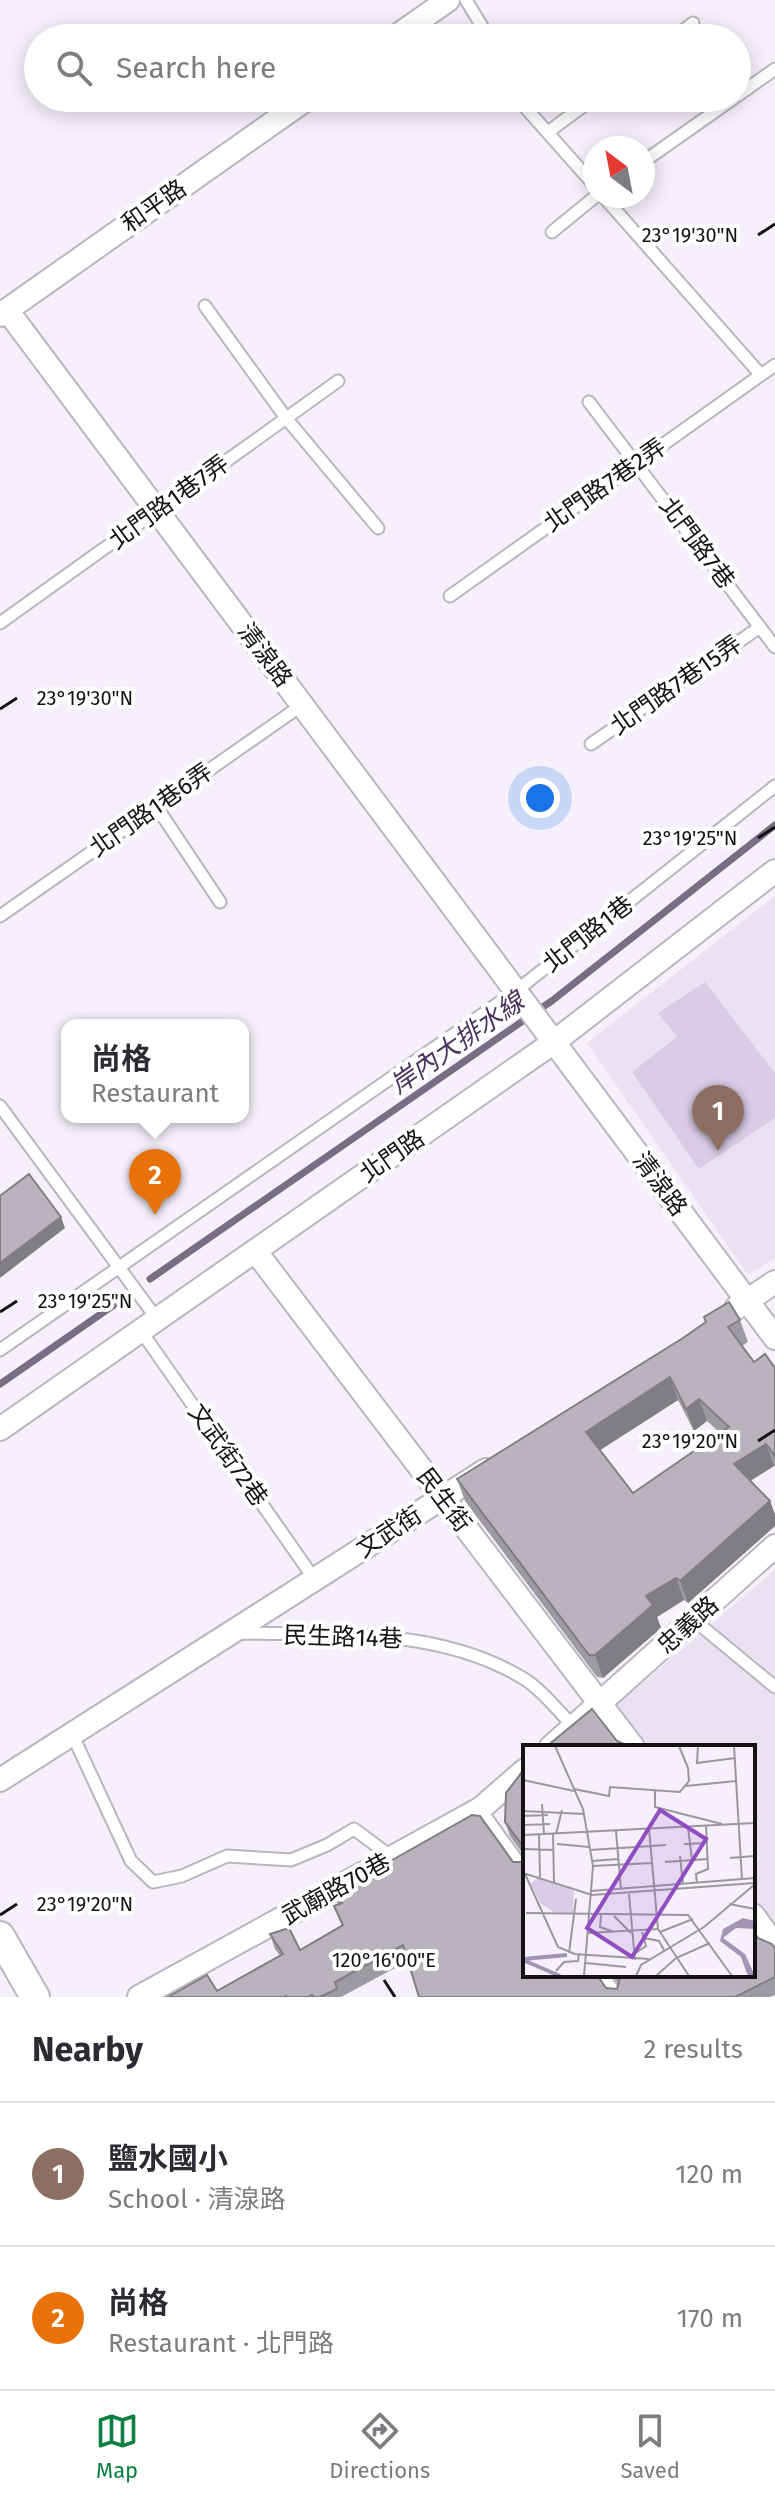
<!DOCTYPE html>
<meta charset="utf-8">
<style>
body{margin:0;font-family:"Fira Sans","Noto Sans TC",sans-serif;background:#f2f2f3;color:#2b2b33}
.compass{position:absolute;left:583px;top:136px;width:72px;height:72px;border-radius:50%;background:#fff;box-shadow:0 4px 20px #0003;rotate:328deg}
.you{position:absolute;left:540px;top:798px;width:28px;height:28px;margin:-20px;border:6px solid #fff;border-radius:50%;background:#1a73e8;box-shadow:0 0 0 12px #1a73e833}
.badge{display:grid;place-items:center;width:52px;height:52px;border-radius:50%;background:#0b8043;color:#fff;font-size:26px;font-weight:700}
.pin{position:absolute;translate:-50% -66px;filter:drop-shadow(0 2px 4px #0008)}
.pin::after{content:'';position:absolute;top:42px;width:28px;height:24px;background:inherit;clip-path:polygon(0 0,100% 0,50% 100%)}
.popup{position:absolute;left:61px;top:1019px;width:188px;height:104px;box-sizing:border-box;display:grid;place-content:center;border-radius:16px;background:#fff;filter:drop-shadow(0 2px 6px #0005);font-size:26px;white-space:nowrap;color:#7c7c81}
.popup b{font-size:30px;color:#2b2b33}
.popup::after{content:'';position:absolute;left:50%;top:100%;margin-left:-16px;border:16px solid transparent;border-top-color:#fff}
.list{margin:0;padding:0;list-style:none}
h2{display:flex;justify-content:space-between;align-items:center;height:104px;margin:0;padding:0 32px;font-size:34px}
h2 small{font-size:26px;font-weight:400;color:#7c7c81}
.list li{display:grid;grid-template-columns:52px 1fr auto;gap:24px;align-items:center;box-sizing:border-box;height:144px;padding:0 32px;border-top:2px solid #e1e1e2}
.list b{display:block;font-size:30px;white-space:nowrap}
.list p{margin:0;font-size:26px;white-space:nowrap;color:#7c7c81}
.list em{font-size:26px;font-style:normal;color:#7c7c81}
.icon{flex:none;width:44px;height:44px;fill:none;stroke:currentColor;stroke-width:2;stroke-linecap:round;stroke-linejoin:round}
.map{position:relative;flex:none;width:775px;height:1997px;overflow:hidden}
.search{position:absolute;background:#fff;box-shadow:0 4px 20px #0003;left:24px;right:24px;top:24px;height:88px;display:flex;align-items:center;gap:20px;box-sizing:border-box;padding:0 28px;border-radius:44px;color:#7c7c81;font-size:30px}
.sheet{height:392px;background:#fff}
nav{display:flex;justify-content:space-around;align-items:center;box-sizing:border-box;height:112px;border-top:2px solid #e1e1e2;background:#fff;font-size:22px;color:#7c7c81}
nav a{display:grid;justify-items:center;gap:4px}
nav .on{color:#0b8043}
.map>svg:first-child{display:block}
.built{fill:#eae1f3}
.green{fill:#d9cde6}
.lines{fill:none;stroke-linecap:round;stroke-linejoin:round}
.stream{stroke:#796c84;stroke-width:7}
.service-casing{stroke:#bab5bf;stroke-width:15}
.minor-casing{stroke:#bab5bf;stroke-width:26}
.tertiary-casing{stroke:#bab5bf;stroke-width:32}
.service{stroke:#fff;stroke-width:11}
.minor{stroke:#fff;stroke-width:22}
.tertiary{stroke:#fff;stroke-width:28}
.wall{fill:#9e9aa3;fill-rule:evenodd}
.shaded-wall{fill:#817d84}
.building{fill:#b8b3bd;stroke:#817d84;stroke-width:2;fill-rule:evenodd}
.ticks{fill:none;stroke:#141215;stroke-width:3}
.labels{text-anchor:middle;stroke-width:8;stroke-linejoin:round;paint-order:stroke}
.street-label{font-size:24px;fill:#141215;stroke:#fff}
.water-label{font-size:26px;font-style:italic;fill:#4a315f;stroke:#fff}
.inset-river{fill:none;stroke:#a493b4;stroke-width:4}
.inset-road{fill:none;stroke:#9b979f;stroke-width:2}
.view{fill:#8f4dc1;fill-opacity:0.15;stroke:#8f4dc1;stroke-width:4}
.inset-edge{fill:none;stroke:#141215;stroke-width:4}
.ticks-label{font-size:20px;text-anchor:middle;fill:#141215;stroke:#fff;stroke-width:8;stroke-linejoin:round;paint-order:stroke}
</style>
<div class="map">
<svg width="775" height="1997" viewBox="0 0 775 1997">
<rect width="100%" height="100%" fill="#f5f0fb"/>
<path class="built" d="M775,896v362l-27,17 -161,-232z
M775,1570v364l-22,-31v-156h-112l-28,-39z"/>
<path class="green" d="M705,982l70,91v45l-76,51 -67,-97 45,-35 -19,-24z"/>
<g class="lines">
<path class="stream" d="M150,1279l403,-279 222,-175
M0,1384l121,-84"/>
<g class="service-casing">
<path id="service" d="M466,0l23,38
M674,38l19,-15
M737,96l38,-27
M517,98l78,88
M548,132l46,-34
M643,162l91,-64
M603,196l158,179
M552,232l44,-36
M205,306l81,112 92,110
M589,402l186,245
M450,596l325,-231
M0,623l338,-242
M591,744l169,-117
M156,806l64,96
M0,916l302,-211
M0,1106l157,213
M141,1331l174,249
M0,1350l516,-359 259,-205
M694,1620l81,67
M235,1633c96,2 205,-7 291,47 18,12 33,32 48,47
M72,1734l59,127 22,21 29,-6 45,-20 64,4 36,-15 27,-16 39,29
M480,1809l45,62
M602,1975l16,22"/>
</g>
<g class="minor-casing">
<path id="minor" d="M394,38l54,-38
M7,310l768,1028
M0,315l308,-217
M256,1252l377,495
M736,1308l39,-26
M0,1429l554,-387 221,-171
M551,1747l224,-201
M0,1780l486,-310
M753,1915l22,30
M139,1997l341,-188 45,-39"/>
</g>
<g class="tertiary-casing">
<path id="tertiary" d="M0,1936l35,61"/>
</g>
<use href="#service" class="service"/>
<use href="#minor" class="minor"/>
<use href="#tertiary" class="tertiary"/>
</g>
<path class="wall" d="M704,1317l36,3 8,22 -6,4 12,16 21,6v98h-1l-24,15 20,20 5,14v11l-87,77 -4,-3 -27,17 4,11 -58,50 -6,-1 -132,-176 -8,-22 226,-141 22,-16zM678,1400l16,31 13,-10 13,12 -87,60 -33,-43z
M525,1768v89l-15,-21 -5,-14z
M334,1893l191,82 92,14 1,-5 -6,-9h141l5,-37 17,10v47l-5,2h-351l-11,-36 -67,36h-173l49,-6 63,-35 -5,-7 -5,-15 30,16 42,-24 -8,-20 4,-2z"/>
<path class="shaded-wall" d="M61,1217l4,11 -65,50v-15z
M670,1377l8,23 -84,54 -8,-22z
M699,1399l8,22 -13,10 -8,-22z
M766,1444l8,22 -32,20 -8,-22z
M770,1501l5,14v11l-87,77 -8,-22z
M676,1578l8,22 -27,17 4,11 -58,50 -8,-23 51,-59z"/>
<path class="building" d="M29,1174l32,43 -61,46v-67z
M729,1302l11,18 -12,7 26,35 11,-8 10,14v88l-9,-12 -32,20 36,37 -90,80 -4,-3 -30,18 7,9 -58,50h-6l-132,-176 226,-141 23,-16 -2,-5zM670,1377l16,32 13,-10 30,28 -96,66 -47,-61z
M592,1709l25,32 14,6h-85z
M525,1768v81l-20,-27 1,-29z
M472,1815l8,1 33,46h12v113h72l9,13 11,1 3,-11 -2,-3h135v-44l5,7 14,6 3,4v29l-40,20h-316l-16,-52 -68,37 2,7 -17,8h-6l-2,-2 -4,2h-21l-1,-1 -2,1h-116l39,-22 10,16 66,-37 -13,-20 19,-6 11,22 43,-25 -9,-19 8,-3 -8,-10z"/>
<path class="ticks" d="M758,235l17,-11M0,709l17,-11M758,838l17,-11M0,1312l17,-11M758,1441l17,-11M0,1915l17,-11M384,1980l11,17"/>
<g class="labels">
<g class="street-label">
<text transform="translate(154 206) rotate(-35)" y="8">和平路</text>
<text transform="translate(605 485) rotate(-35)" y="8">北門路7巷2弄</text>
<text transform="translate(169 502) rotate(-36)" y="8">北門路1巷7弄</text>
<text transform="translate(697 543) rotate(53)" y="8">北門路7巷</text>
<text transform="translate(265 655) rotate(53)" y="8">清湶路</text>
<text transform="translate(676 685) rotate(-35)" y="8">北門路7巷15弄</text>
<text transform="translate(151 810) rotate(-35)" y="8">北門路1巷6弄</text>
<text transform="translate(588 934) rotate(-38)" y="8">北門路1巷</text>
<text transform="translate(392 1156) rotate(-35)" y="8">北門路</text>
<text transform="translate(660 1184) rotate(53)" y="8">清湶路</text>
<text transform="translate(228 1455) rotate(55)" y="8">文武街72巷</text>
<text transform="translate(444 1500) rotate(53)" y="8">民生街</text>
<text transform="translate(389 1532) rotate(-33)" y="8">文武街</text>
<text transform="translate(688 1625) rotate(-42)" y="8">忠義路</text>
<text transform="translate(343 1637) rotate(2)" y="8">民生路14巷</text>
<text transform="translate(336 1889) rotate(-29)" y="8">武廟路70巷</text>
</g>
<g class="water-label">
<text transform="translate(457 1043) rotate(-35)" y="9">岸內大排水線</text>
</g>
</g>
<g transform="translate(523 1745)">
<rect width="232" height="232" fill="#f5f0fb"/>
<path d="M14,133l37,13 -1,23 -18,-1 -15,-10 -9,-19z" fill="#d9cde6"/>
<path d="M220,173l12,3v8l-19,-1 -13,10 22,16 10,22h-7l-7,-19 -21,-16 3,-12z" fill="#a493b4"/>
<path class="inset-river" d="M0,214l44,-4M0,215l37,16"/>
<path class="inset-road" d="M32,1l28,63 10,57 -9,110M175,1l-1,17 38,-5M211,1l8,134M0,35l51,11M163,41l50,-5M51,44l35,7 1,-9 70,5 9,-11 -1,-13 -9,-22M132,45v17l67,17M19,59l2,30M0,66l61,3M0,71l25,-1M0,80l27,-1M0,82v96M165,82l4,33M126,84l9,100 31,47M93,86l5,58M16,89l1,43M30,89l1,48M33,89l6,-24M1,90l231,-12M34,99l32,3M161,99l24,-1M1,104l30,1M67,105l76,-5M157,111l3,28M207,113l25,-2M69,116l26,-2M142,117l43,-3M70,121l59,-3M0,128l69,22 163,-12M2,129l33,73 17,7 74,5M174,138l-1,-9 12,-5 -2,-44M68,146l164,-13M106,149l6,66M206,159l26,5M3,168l162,2 44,61M78,170l-1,12 14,5M91,171l17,17M137,187l33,-13M65,188l70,-4M121,193l15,3 5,9M46,208l7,-54M111,209l12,-8 -4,-14M63,218l40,4M33,226l8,-9 14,-1 1,-7M113,231l5,-11 63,-38 50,-42M133,231l20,-18 34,-15"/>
<path class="view" d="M137,65l46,29 -74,118 -45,-29z"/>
<rect width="232" height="232" class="inset-edge"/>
</g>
<g class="ticks-label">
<text x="690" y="242">23°19'30"N</text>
<text x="85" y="705">23°19'30"N</text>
<text x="690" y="845">23°19'25"N</text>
<text x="85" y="1308">23°19'25"N</text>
<text x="690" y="1448">23°19'20"N</text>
<text x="85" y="1911">23°19'20"N</text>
<text x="384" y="1967">120°16'00"E</text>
</g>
</svg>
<svg class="compass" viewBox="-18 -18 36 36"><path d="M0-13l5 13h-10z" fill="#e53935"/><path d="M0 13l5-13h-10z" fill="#7c7c81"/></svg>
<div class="you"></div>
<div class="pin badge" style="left:718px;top:1151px;background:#8d6e63">1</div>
<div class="pin badge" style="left:155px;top:1215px;background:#e8710a">2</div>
<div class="popup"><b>尚格</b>Restaurant</div>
<div class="search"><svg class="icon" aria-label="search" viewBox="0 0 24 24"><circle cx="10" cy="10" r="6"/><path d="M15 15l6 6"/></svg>Search here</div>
</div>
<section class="sheet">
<h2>Nearby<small>2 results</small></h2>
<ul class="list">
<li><span class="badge" style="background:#8d6e63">1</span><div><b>鹽水國小</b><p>School · 清湶路</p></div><em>120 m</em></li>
<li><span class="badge" style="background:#e8710a">2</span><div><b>尚格</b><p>Restaurant · 北門路</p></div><em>170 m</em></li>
</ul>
</section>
<nav>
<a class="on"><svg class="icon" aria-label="map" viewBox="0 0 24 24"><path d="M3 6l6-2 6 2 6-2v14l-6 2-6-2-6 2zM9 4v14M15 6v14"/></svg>Map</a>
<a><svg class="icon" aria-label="directions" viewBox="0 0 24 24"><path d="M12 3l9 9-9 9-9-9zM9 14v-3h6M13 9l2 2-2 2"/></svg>Directions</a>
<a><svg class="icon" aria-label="saved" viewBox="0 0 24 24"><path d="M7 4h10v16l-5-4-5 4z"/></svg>Saved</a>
</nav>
